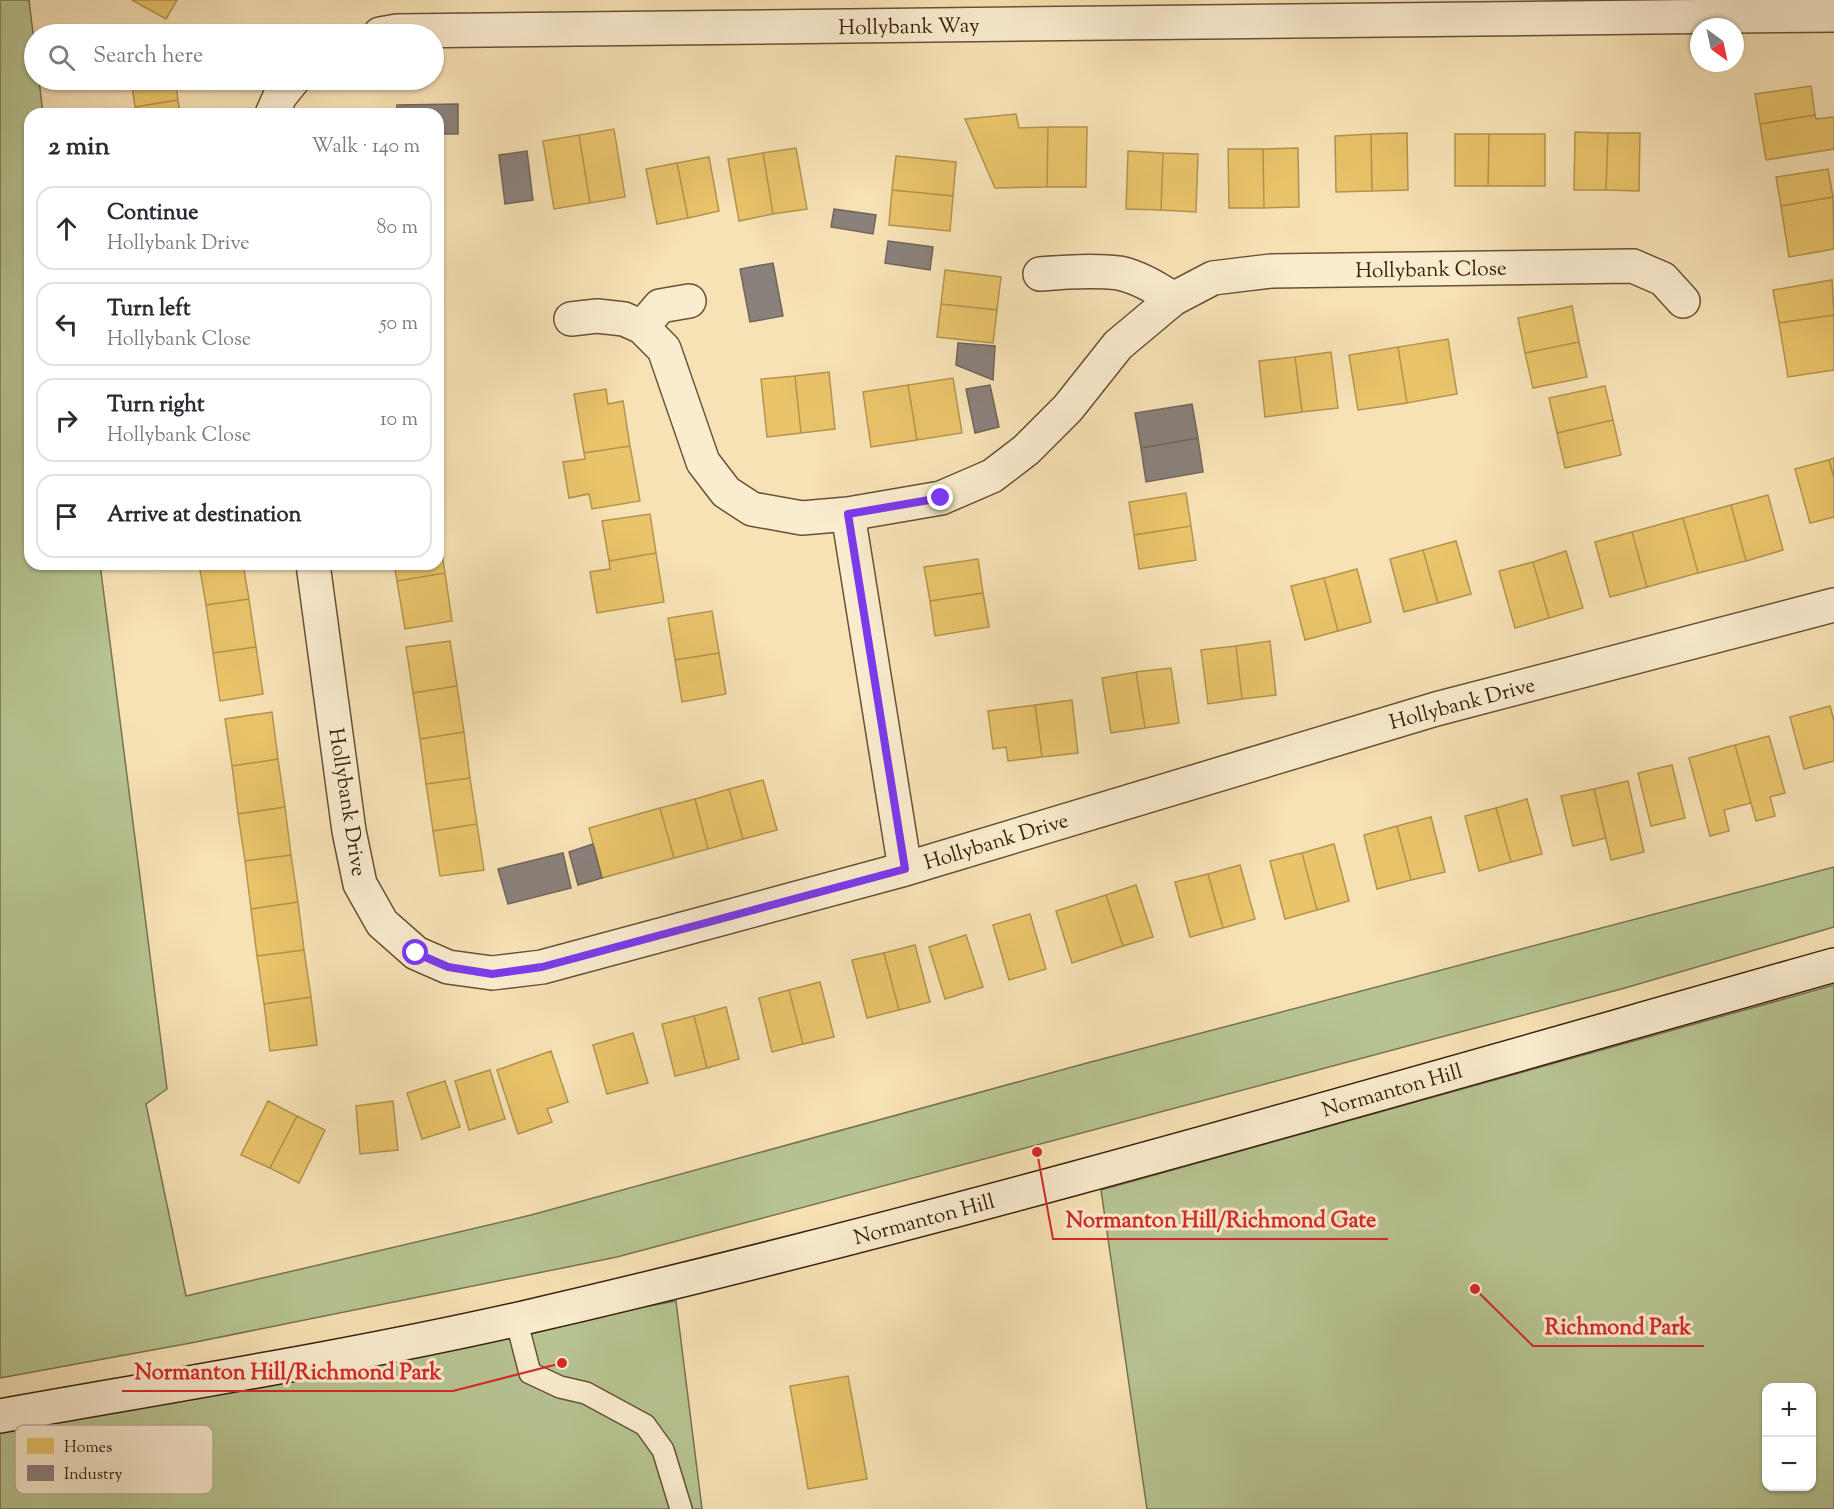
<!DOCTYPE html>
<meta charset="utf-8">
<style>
body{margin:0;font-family:"Sorts Mill Goudy",serif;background:#f2f2f3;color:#2b2b33}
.controls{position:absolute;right:18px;bottom:18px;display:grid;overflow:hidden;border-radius:12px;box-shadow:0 2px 4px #0004}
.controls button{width:54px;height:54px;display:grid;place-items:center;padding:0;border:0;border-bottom:2px solid #e1e1e2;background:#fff;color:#2b2b33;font:30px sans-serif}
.compass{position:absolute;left:1690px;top:18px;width:54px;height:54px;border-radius:50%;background:#fff;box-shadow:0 2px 4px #0004;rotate:147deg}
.stop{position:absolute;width:18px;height:18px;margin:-14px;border:4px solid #7c3aed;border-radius:50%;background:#fff}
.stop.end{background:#7c3aed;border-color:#fff;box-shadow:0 2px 6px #0008}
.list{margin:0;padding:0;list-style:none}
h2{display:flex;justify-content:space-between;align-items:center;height:78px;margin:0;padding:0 24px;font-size:26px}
h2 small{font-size:20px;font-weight:400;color:#7c7c81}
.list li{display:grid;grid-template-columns:39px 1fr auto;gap:18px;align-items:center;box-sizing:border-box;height:84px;margin:0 12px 12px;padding:0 12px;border:2px solid #e1e1e2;border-radius:18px}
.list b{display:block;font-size:22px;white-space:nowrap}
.list p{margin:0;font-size:20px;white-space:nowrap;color:#7c7c81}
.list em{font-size:20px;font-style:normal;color:#7c7c81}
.icon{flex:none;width:33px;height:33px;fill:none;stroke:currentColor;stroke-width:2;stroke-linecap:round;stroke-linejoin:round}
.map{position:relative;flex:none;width:1834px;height:1509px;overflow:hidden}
.search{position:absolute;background:#fff;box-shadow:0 2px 4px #0004;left:24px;top:24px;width:420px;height:66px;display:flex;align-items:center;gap:15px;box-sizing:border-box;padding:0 21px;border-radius:33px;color:#7c7c81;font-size:22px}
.panel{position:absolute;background:#fff;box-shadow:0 2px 4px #0004;left:24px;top:108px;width:420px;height:462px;border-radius:18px}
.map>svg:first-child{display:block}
.green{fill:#b7c492;stroke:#787250;stroke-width:1.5;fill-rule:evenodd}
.homes{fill:#e9c46a;stroke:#b4934e;stroke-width:1.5}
.industry{fill:#8a817c;stroke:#71645b;stroke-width:1.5}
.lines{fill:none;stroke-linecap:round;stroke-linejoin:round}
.lane-casing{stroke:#685137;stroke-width:24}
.street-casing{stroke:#685137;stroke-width:36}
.secondary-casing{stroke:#38210d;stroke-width:36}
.lane{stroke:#faeccf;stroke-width:21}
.street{stroke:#faeccf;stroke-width:33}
.secondary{stroke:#faeccf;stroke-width:33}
.route{stroke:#7c3aed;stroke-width:8}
.labels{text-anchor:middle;stroke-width:6;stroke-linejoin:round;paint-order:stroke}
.street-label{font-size:21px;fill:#38210d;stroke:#faeccf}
.key{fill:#faeccf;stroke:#c0af95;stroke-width:1.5}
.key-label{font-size:16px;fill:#38210d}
.leader{fill:none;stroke:#d62828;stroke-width:2}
.callout-dot{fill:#d62828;stroke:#faeccf;stroke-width:2}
.callout-label{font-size:22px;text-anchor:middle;font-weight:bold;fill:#d62828;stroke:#faeccf;stroke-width:6;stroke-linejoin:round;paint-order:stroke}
</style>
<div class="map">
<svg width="1834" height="1509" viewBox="0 0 1834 1509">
<rect width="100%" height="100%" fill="#f7e2b5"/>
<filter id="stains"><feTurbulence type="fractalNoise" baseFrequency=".00333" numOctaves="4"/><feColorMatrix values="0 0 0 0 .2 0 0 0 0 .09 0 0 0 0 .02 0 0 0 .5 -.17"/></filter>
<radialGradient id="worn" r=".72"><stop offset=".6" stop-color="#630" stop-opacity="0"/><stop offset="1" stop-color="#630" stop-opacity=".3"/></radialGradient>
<path class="green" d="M0,0h29l5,42v38h5l4,34h-13v450h70l67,525 -21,15 40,192 345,-81 556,-152 747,-196v60l-209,61 -1008,269 -421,85 -196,36z
M1834,985v524h-687l-46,-319zM1766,1388h46v98h-46z
M676,1301l26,208h-702v-82z"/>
<path class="homes" d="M132,0h45l-11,19z
M131,80h44l3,20 -43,7z
M1811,86l4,29 -55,9 -5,-30z
M178,100l2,14h-44l-1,-7z
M1016,114l3,14 29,-1 -1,60 -52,1 -30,-69z
M1815,115l1,4 18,-2v32l-68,11 -6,-36z
M1048,127h39l-1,60h-39z
M614,129l11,68 -35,6 -11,-68z
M1575,132l33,1 -2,57h-32z
M1407,133l1,57 -36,1 -1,-57z
M1608,133h32l-1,58 -33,-1z
M1371,134l1,57 -36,1 -1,-56z
M1455,134h34l-1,52h-33z
M1489,134h56v52h-57z
M579,135l11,68 -36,6 -11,-68z
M796,148l11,61 -34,5 -10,-61z
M1298,148l1,59 -35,1 -1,-59z
M1228,149h35l1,59h-35z
M1128,151l35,2 -2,57 -35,-1z
M763,153l10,61 -34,7 -11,-62z
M1163,153l35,1 -2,58 -35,-2z
M896,156l60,6 -3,34 -61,-6z
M709,157l10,54 -31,7 -11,-55z
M677,163l11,55 -31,6 -11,-55z
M1828,169l5,28 -52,9 -5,-29z
M892,190l61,6 -3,35 -61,-6z
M1833,197l1,52 -45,8 -8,-51z
M945,270l56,7 -4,33 -56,-6z
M1832,280l2,35 -55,8 -6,-33z
M941,304l56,6 -4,33 -56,-6z
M1572,306l7,36 -54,11 -7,-35z
M1834,315v55l-46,7 -9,-54z
M1448,339l9,55 -50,9 -9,-56z
M1579,342l8,35 -54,11 -8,-35z
M1398,347l9,56 -49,7 -9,-55z
M1331,352l7,56 -36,4 -7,-55z
M1295,357l7,55 -37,5 -6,-56z
M829,372l6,57 -34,4 -6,-57z
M795,376l6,57 -34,4 -6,-58z
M953,378l9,55 -45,7 -9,-55z
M908,385l9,55 -46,7 -8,-55z
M1605,386l8,34 -56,13 -8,-35z
M606,389l2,15 15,-3 7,45 -46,7 -10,-59z
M1613,420l8,35 -56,13 -8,-35z
M630,446l10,55 -48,8 -3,-15 -20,4 -6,-36 22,-3 -1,-6z
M1834,458v20l-5,-18z
M1829,460l5,18v39l-24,6 -15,-54z
M1186,493l5,33 -57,9 -5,-33z
M1768,495l15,55 -37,11 -15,-56z
M1731,505l15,56 -48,12 -15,-55z
M650,514l6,39 -47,8 -7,-40z
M1683,518l15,55 -51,14 -15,-55z
M1191,526l5,34 -57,9 -5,-34z
M438,529l7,44 -48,8 -3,-17h44z
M1632,532l15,55 -37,10 -15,-55z
M1456,541l15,53 -33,9 -15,-53z
M1423,550l15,53 -34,9 -14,-53z
M1566,551l17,57 -34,10 -16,-56z
M656,553l8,49 -67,11 -7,-41 20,-3 -1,-8z
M978,559l5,34 -53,8 -6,-34z
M1533,562l16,56 -34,10 -16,-57z
M199,564h44l6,35 -43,6z
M1357,569l14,53 -33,9 -14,-53z
M445,573l7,48 -47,8 -8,-48z
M1324,578l14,53 -33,9 -14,-54z
M983,593l6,34 -54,9 -5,-35z
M249,599l7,48 -43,6 -7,-48z
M712,611l7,42 -44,7 -7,-42z
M450,641l7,45 -44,7 -7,-46z
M1270,641l6,54 -34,4 -6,-53z
M1236,646l6,53 -34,5 -7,-54z
M256,647l7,47 -43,7 -7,-48z
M719,653l7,41 -44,8 -7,-42z
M1171,668l8,55 -34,5 -9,-56z
M1136,672l9,56 -34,5 -9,-55z
M457,686l7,46 -44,7 -7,-46z
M1072,700l6,53 -36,4 -7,-52z
M1035,705l7,52 -34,4 -2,-14 -13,2 -5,-38z
M1830,706l4,15v40l-30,8 -14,-52z
M272,712l6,47 -46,7 -7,-47z
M464,732l6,46 -44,6 -6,-45z
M1769,736l16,57 -15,4 5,19 -19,5 -21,-76z
M1735,745l16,58 -27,7 5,21 -19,5 -21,-78z
M278,759l7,48 -47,7 -6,-48z
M1672,765l13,53 -34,8 -13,-53z
M470,778l7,46 -44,7 -7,-47z
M763,780l14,50 -34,9 -14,-50z
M1628,781l16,71 -33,8 -17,-71z
M729,789l14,50 -35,10 -13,-50z
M1594,789l12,49 -33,8 -12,-50z
M695,799l13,50 -34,9 -14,-50z
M1527,799l15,55 -31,8 -15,-54z
M285,807l6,48 -46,6 -7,-47z
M660,808l14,50 -72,20 -13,-50z
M1496,808l15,54 -32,9 -14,-55z
M1431,817l14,55 -34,8 -14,-54z
M477,824l7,46 -44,6 -7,-45z
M1397,826l14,54 -34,9 -13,-54z
M1334,844l15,57 -32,9 -15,-57z
M1302,853l15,57 -32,9 -15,-58z
M291,855l7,47 -47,7 -6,-48z
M1240,865l15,54 -32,9 -15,-54z
M1208,874l15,54 -33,9 -15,-55z
M1136,885l17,52 -30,9 -17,-51z
M1106,895l17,51 -51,17 -16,-52z
M298,902l6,48 -47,6 -6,-47z
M1030,914l16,55 -37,11 -16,-55z
M966,935l17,52 -38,12 -16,-52z
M915,945l15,57 -31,8 -15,-57z
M304,950l7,47 -47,7 -7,-48z
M884,953l15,57 -32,8 -15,-58z
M820,982l14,55 -31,7 -14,-54z
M789,990l14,54 -31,8 -13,-54z
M311,997l6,48 -47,6 -6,-47z
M726,1007l13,52 -32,9 -13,-52z
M694,1016l13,52 -32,8 -13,-52z
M633,1033l15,50 -41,11 -14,-49z
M551,1051l17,51 -21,7 5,13 -34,12 -21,-64z
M490,1070l15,49 -36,11 -14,-49z
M445,1081l15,46 -38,12 -15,-46z
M268,1101l29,15 -27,52 -29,-13z
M393,1101l5,49 -38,4 -4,-48z
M297,1116l28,14 -26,53 -29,-15z
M848,1376l19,103 -59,10 -18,-103z"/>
<path class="industry" d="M458,104v30h-20v-20h-41v-9z
M527,151l6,49 -28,4 -6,-49z
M834,209l42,6 -3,19 -42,-7z
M888,241l45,6 -3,23 -45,-7z
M773,263l10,53 -33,6 -10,-53z
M958,343l37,3 -2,34 -37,-15z
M990,385l9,42 -24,6 -9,-44z
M1192,404l6,34 -57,10 -6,-35z
M1198,438l5,34 -57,10 -5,-34z
M593,844l9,34 -24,7 -9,-33z
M563,853l8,35 -63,16 -10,-35z"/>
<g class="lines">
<g class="lane-casing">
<path id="lane" d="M516,1319l14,54 30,14 26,6 59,32 18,25 18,59"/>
</g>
<g class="street-casing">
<path id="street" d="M380,34l17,-3 1437,-16
M272,114l8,-18 13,-16
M1040,274c23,-2 56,-4 79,-1 20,4 38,15 54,26
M571,319l26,-3 27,3 18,8 22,22 39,113 23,30 26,17 50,9 46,-4 93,-16 51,-22 34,-26 42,-42 50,-63 55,-46 40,-21 58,-7 362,-5 30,13 20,22
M642,327l18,-21 29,-5
M848,514l57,355
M313,564l36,267 11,53 22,39 34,30 32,14 44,6 50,-6 363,-98 531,-160 398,-104"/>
</g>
<g class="secondary-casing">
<path id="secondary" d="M0,1416c174,-31 350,-59 523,-98 441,-102 875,-230 1311,-353"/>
</g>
<use href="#lane" class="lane"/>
<use href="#street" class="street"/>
<use href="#secondary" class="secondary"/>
</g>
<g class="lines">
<path class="route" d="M416,953l32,14 44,7 50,-7 363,-98 -57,-355 93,-16"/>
</g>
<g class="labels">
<g class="street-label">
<text transform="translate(909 26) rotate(-1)" y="7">Hollybank Way</text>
<text transform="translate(1431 269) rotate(-1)" y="7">Hollybank Close</text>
<text transform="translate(1462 703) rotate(-15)" y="7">Hollybank Drive</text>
<text transform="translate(348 802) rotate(81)" y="7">Hollybank Drive</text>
<text transform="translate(996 841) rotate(-17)" y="7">Hollybank Drive</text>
<text transform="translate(1392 1090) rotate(-16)" y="7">Normanton Hill</text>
<text transform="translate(924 1219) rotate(-15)" y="7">Normanton Hill</text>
</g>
</g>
<rect x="15" y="1425" width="198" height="69" rx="9" class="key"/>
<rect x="27" y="1438" width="27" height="16" fill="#e9c46a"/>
<rect x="27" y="1465" width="27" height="16" fill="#8a817c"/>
<g class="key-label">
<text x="64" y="1452">Homes</text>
<text x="64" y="1479">Industry</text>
</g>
<path class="leader" d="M1037 1152L1053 1239H1388M1475 1289L1533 1346H1704M562 1363L453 1391H122"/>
<g class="callout-dot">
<circle cx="1037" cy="1152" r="6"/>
<circle cx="1475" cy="1289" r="6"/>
<circle cx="562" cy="1363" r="6"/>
</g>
<g class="callout-label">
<text x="1221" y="1227">Normanton Hill/Richmond Gate</text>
<text x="1618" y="1334">Richmond Park</text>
<text x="288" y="1379">Normanton Hill/Richmond Park</text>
</g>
<rect width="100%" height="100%" filter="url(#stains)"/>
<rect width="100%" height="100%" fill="url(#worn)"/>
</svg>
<div class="controls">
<button>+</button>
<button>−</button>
</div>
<svg class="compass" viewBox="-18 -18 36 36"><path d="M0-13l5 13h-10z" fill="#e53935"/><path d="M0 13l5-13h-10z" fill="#7c7c81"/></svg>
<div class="stop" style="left:416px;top:953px"></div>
<div class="stop end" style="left:941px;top:498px"></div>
<div class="search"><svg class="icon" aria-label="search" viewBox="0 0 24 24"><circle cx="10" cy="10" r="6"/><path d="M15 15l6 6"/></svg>Search here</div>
<section class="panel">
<h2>2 min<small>Walk · 140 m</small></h2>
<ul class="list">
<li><svg class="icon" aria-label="ahead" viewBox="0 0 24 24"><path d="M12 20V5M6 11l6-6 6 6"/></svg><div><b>Continue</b><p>Hollybank Drive</p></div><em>80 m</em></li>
<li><svg class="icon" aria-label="left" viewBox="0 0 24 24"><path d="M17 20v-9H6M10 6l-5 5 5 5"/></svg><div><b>Turn left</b><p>Hollybank Close</p></div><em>50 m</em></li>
<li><svg class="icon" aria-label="right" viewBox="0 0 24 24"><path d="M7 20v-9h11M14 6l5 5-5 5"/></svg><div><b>Turn right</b><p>Hollybank Close</p></div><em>10 m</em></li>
<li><svg class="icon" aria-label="arrive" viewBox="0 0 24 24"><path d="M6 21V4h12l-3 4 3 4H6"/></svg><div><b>Arrive at destination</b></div></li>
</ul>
</section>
</div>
